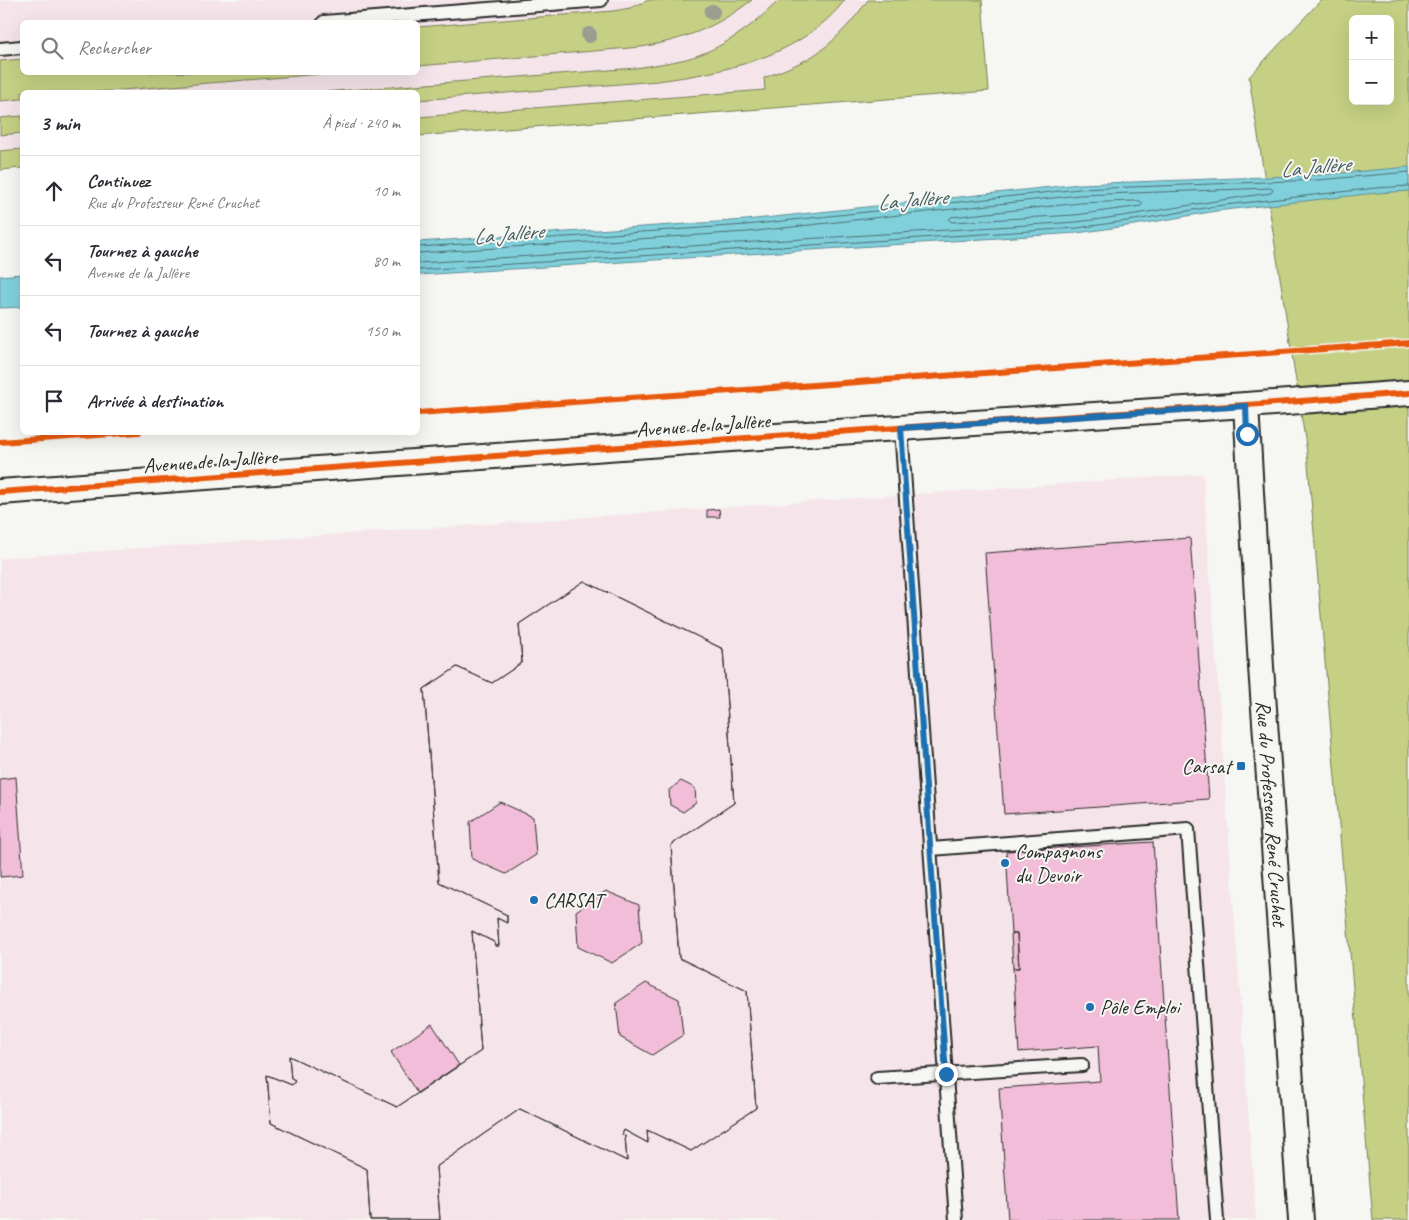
<!DOCTYPE html>
<html lang="fr">
<meta charset="utf-8">
<style>
body{margin:0;font-family:Caveat,sans-serif;background:#f7f7f7;color:#2b2b33}
.controls{position:absolute;right:15px;top:15px;display:grid;overflow:hidden;border-radius:8px;box-shadow:0 5px 20px #0002}
.controls button{width:45px;height:45px;display:grid;place-items:center;padding:0;border:0;border-bottom:1px solid #e1e1e2;background:#fff;color:#2b2b33;font:25px sans-serif}
.stop{position:absolute;width:15px;height:15px;margin:-11px;border:4px solid #1f6fb2;border-radius:50%;background:#fff}
.stop.end{background:#1f6fb2;border-color:#fff;box-shadow:0 1px 5px #0008}
.list{margin:0;padding:0;list-style:none}
h2{display:flex;justify-content:space-between;align-items:center;height:65px;margin:0;padding:0 20px;font-size:21px}
h2 small{font-size:16px;font-weight:400;color:#7c7c81}
.list li{display:grid;grid-template-columns:32px 1fr auto;gap:15px;align-items:center;box-sizing:border-box;height:70px;padding:0 20px;border-top:1px solid #e1e1e2}
.list b{display:block;font-size:19px;white-space:nowrap}
.list p{margin:0;font-size:16px;white-space:nowrap;color:#7c7c81}
.list em{font-size:16px;font-style:normal;color:#7c7c81}
.icon{flex:none;width:28px;height:28px;fill:none;stroke:currentColor;stroke-width:2;stroke-linecap:round;stroke-linejoin:round}
.map{position:relative;flex:none;width:1409px;height:1220px;overflow:hidden}
.search{position:absolute;background:#fff;box-shadow:0 5px 20px #0002;left:20px;top:20px;width:400px;height:55px;display:flex;align-items:center;gap:12px;box-sizing:border-box;padding:0 18px;border-radius:8px;color:#7c7c81;font-size:19px}
.panel{position:absolute;background:#fff;box-shadow:0 5px 20px #0002;left:20px;top:90px;width:400px;height:345px;border-radius:8px}
.map>svg:first-child{display:block}
.built{fill:#f5e5ea;fill-rule:evenodd}
.green{fill:#c5d084;stroke:#787e58;fill-rule:evenodd}
.water{fill:#80d0dc;stroke:#5e8e95}
.lines{fill:none;stroke-linecap:round;stroke-linejoin:round}
.shore{stroke:#4d6d72;stroke-width:1}
.building{fill:#f2bdd8;stroke:#2b2b2b;fill-rule:evenodd}
.service-casing{stroke:#2b2b2b;stroke-width:16}
.minor-casing{stroke:#2b2b2b;stroke-width:28}
.service{stroke:#f6f6f2;stroke-width:12}
.minor{stroke:#f6f6f2;stroke-width:24}
.cycleway-casing{stroke:#f6f6f2;stroke-width:9}
.cycleway{stroke:#e8590c;stroke-width:6}
.tree{fill:#9c9d91}
.route{stroke:#1f6fb2;stroke-width:6}
.poi-dot{fill:#1f6fb2;stroke:#f6f6f2;stroke-width:2}
.labels{text-anchor:middle;stroke-width:4;stroke-linejoin:round;paint-order:stroke}
.street-label{font-size:21px;fill:#2b2b2b;stroke:#f6f6f2}
.poi-label{font-size:21px;fill:#2b2b2b;stroke:#f6f6f2;text-anchor:start}
.water-label{font-size:22px;font-style:italic;fill:#445d60;stroke:#f6f6f2}
</style>
<div class="map">
<svg width="1409" height="1220" viewBox="0 0 1409 1220">
<rect width="100%" height="100%" fill="#f6f6f2"/>
<filter id="ink" filterUnits="userSpaceOnUse"><feTurbulence type="fractalNoise" baseFrequency=".02" numOctaves="2"/><feDisplacementMap in="SourceGraphic" scale="10" xChannelSelector="R" yChannelSelector="G"/><feConvolveMatrix kernelMatrix="1 2 1 2 8 2 1 2 1" color-interpolation-filters="sRGB"/></filter>
<g filter="url(#ink)">
<path class="built" d="M0,0h982l7,91 -571,45v-44h-396v76l-22,2zM22,22h396v50h-396z
M1203,474l53,746h-1256v-662z"/>
<path class="green" d="M649,0h103c-35,27 -68,40 -111,47l-223,19v-39l195,-16 17,-3z
M779,0h66c-44,57 -120,72 -187,81l-240,19v-8h-95l313,-24c17,-3 33,-5 50,-9 35,-9 67,-33 93,-59z
M868,0h114l7,91 -571,45v-19l347,-27 -1,-12c18,-8 40,-15 56,-27 17,-12 36,-34 48,-51z
M1321,0h88v1220h-36l-66,-768 -58,-375zM1353,19h37v82h-37z
M22,59v13l313,1 -239,19h-74v7l-22,2v-40z
M22,116v17l-22,2v-17z
M22,149v19l-22,2v-19z"/>
<path class="water" d="M1409,167v24l-33,2 -160,18 -75,13 -64,9 -659,42v-33l328,-22 333,-36 239,-9z
M22,274v33l-22,1v-32z"/>
<g class="lines">
<path class="shore" d="M1140,201l3,2 -2,3 -66,9 -123,7 -3,-2 2,-3 129,-14z
M418,247l328,-22 333,-36 239,-9 91,-8
M418,253l329,-21 332,-37 191,-7 3,2 -2,3c-65,8 -130,22 -195,29l-658,41
M418,270l659,-42 64,-9 75,-13 160,-18 33,-2"/>
</g>
<path class="building" d="M719,509l1,8h-13v-7z
M1190,538l19,261 -205,15 -19,-261z
M584,581l139,68 11,154 -63,42 8,113 68,33 9,117 -65,43 -44,-21 1,13 -24,-13 -2,5 3,1 2,25 -107,-52 -84,58 4,53h-70l-3,-51 -96,-46 -4,-48 25,10 3,-4 -4,-2 -2,-23 108,51 84,-56 -9,-120 22,11 1,4h4l-2,-28 10,5v-8l-68,-33 -15,-193 33,-22 35,16 21,-14 9,-7 -3,-38zM681,781l14,7 1,15 -13,9 -13,-7 -1,-15zM500,802l33,15 3,38 -30,19 -34,-15 -2,-37zM606,891l33,14 3,38 -30,20 -34,-16 -2,-36zM646,983l33,16 4,36 -31,20 -32,-18 -4,-34z
M584,581l139,68 11,154 -63,42 8,113 68,33 9,117 -65,43 -44,-21 1,13 -24,-13 -2,5 3,1 2,25 -107,-52 -84,58 4,53h-70l-3,-51 -96,-46 -4,-48 25,10 3,-4 -4,-2 -2,-23 108,51 84,-56 -9,-120 22,11 1,4h4l-2,-28 10,5v-8l-68,-33 -15,-193 33,-22 35,16 21,-14 9,-7 -3,-38z
M16,777l7,98 -23,2v-98z
M1153,842l26,378h-171l-9,-132 101,-7 -2,-35 -79,6 -6,-84h6l-2,-34h-6l-5,-83z
M1011,934h6l2,34h-6z
M432,1024l27,41 -42,28 -26,-41z"/>
<g class="lines">
<g class="service-casing">
<path id="service" d="M324,22l277,-22
M0,49l22,-2
M901,428l55,792
M931,849l257,-20 29,391
M877,1078l205,-13"/>
</g>
<g class="minor-casing">
<g id="minor">
<path id="s1" d="M1246,405l15,262 40,553"/>
<path d="M0,492l731,-53 515,-34 163,-12"/>
</g>
</g>
<use href="#service" class="service"/>
<use href="#minor" class="minor"/>
<g class="cycleway-casing">
<path id="cycleway" d="M418,413l991,-70
M0,442l139,-10
M0,492l731,-53 515,-34 163,-12"/>
</g>
<use href="#cycleway" class="cycleway"/>
</g>
<g class="tree">
<circle cx="712" cy="12" r="8"/>
<circle cx="589" cy="35" r="8"/>
</g>
</g>
<g class="lines" filter="url(#ink)">
<path class="route" d="M946,1074l-45,-646 345,-22 1,28"/>
</g>
<g class="poi-dot">
<rect x="1236" y="761" width="10" height="10" rx="2.5"/>
<circle cx="1005" cy="863" r="5"/>
<circle cx="534" cy="900" r="5"/>
<circle cx="1090" cy="1007" r="5"/>
</g>
<g class="labels">
<g class="street-label">
<text transform="translate(703 425) rotate(-4)" y="7">Avenue de la Jallère</text>
<text transform="translate(210 461) rotate(-4)" y="7">Avenue de la Jallère</text>
<text dy="7" stroke="none"><textPath href="#s1" startOffset="409">Rue du Professeur René Cruchet</textPath></text>
</g>
<g class="poi-label">
<text x="1231" y="773" text-anchor="end">Carsat</text>
<text x="1015" y="858">Compagnons<tspan x="1015" dy="24">du Devoir</tspan></text>
<text x="544" y="907">CARSAT</text>
<text x="1100" y="1014">Pôle Emploi</text>
</g>
<g class="water-label">
<text transform="translate(1315 166) rotate(-5)" y="8">La Jallère</text>
<text transform="translate(912 199) rotate(-5)" y="8">La Jallère</text>
<text transform="translate(508 233) rotate(-5)" y="8">La Jallère</text>
</g>
</g>
</svg>
<div class="controls">
<button>+</button>
<button>−</button>
</div>
<div class="stop" style="left:1247px;top:434px"></div>
<div class="stop end" style="left:946px;top:1074px"></div>
<div class="search"><svg class="icon" aria-label="search" viewBox="0 0 24 24"><circle cx="10" cy="10" r="6"/><path d="M15 15l6 6"/></svg>Rechercher</div>
<section class="panel">
<h2>3 min<small>À pied · 240 m</small></h2>
<ul class="list">
<li><svg class="icon" aria-label="ahead" viewBox="0 0 24 24"><path d="M12 20V5M6 11l6-6 6 6"/></svg><div><b>Continuez</b><p>Rue du Professeur René Cruchet</p></div><em>10 m</em></li>
<li><svg class="icon" aria-label="left" viewBox="0 0 24 24"><path d="M17 20v-9H6M10 6l-5 5 5 5"/></svg><div><b>Tournez à gauche</b><p>Avenue de la Jallère</p></div><em>80 m</em></li>
<li><svg class="icon" aria-label="left" viewBox="0 0 24 24"><path d="M17 20v-9H6M10 6l-5 5 5 5"/></svg><div><b>Tournez à gauche</b></div><em>150 m</em></li>
<li><svg class="icon" aria-label="arrive" viewBox="0 0 24 24"><path d="M6 21V4h12l-3 4 3 4H6"/></svg><div><b>Arrivée à destination</b></div></li>
</ul>
</section>
</div>
